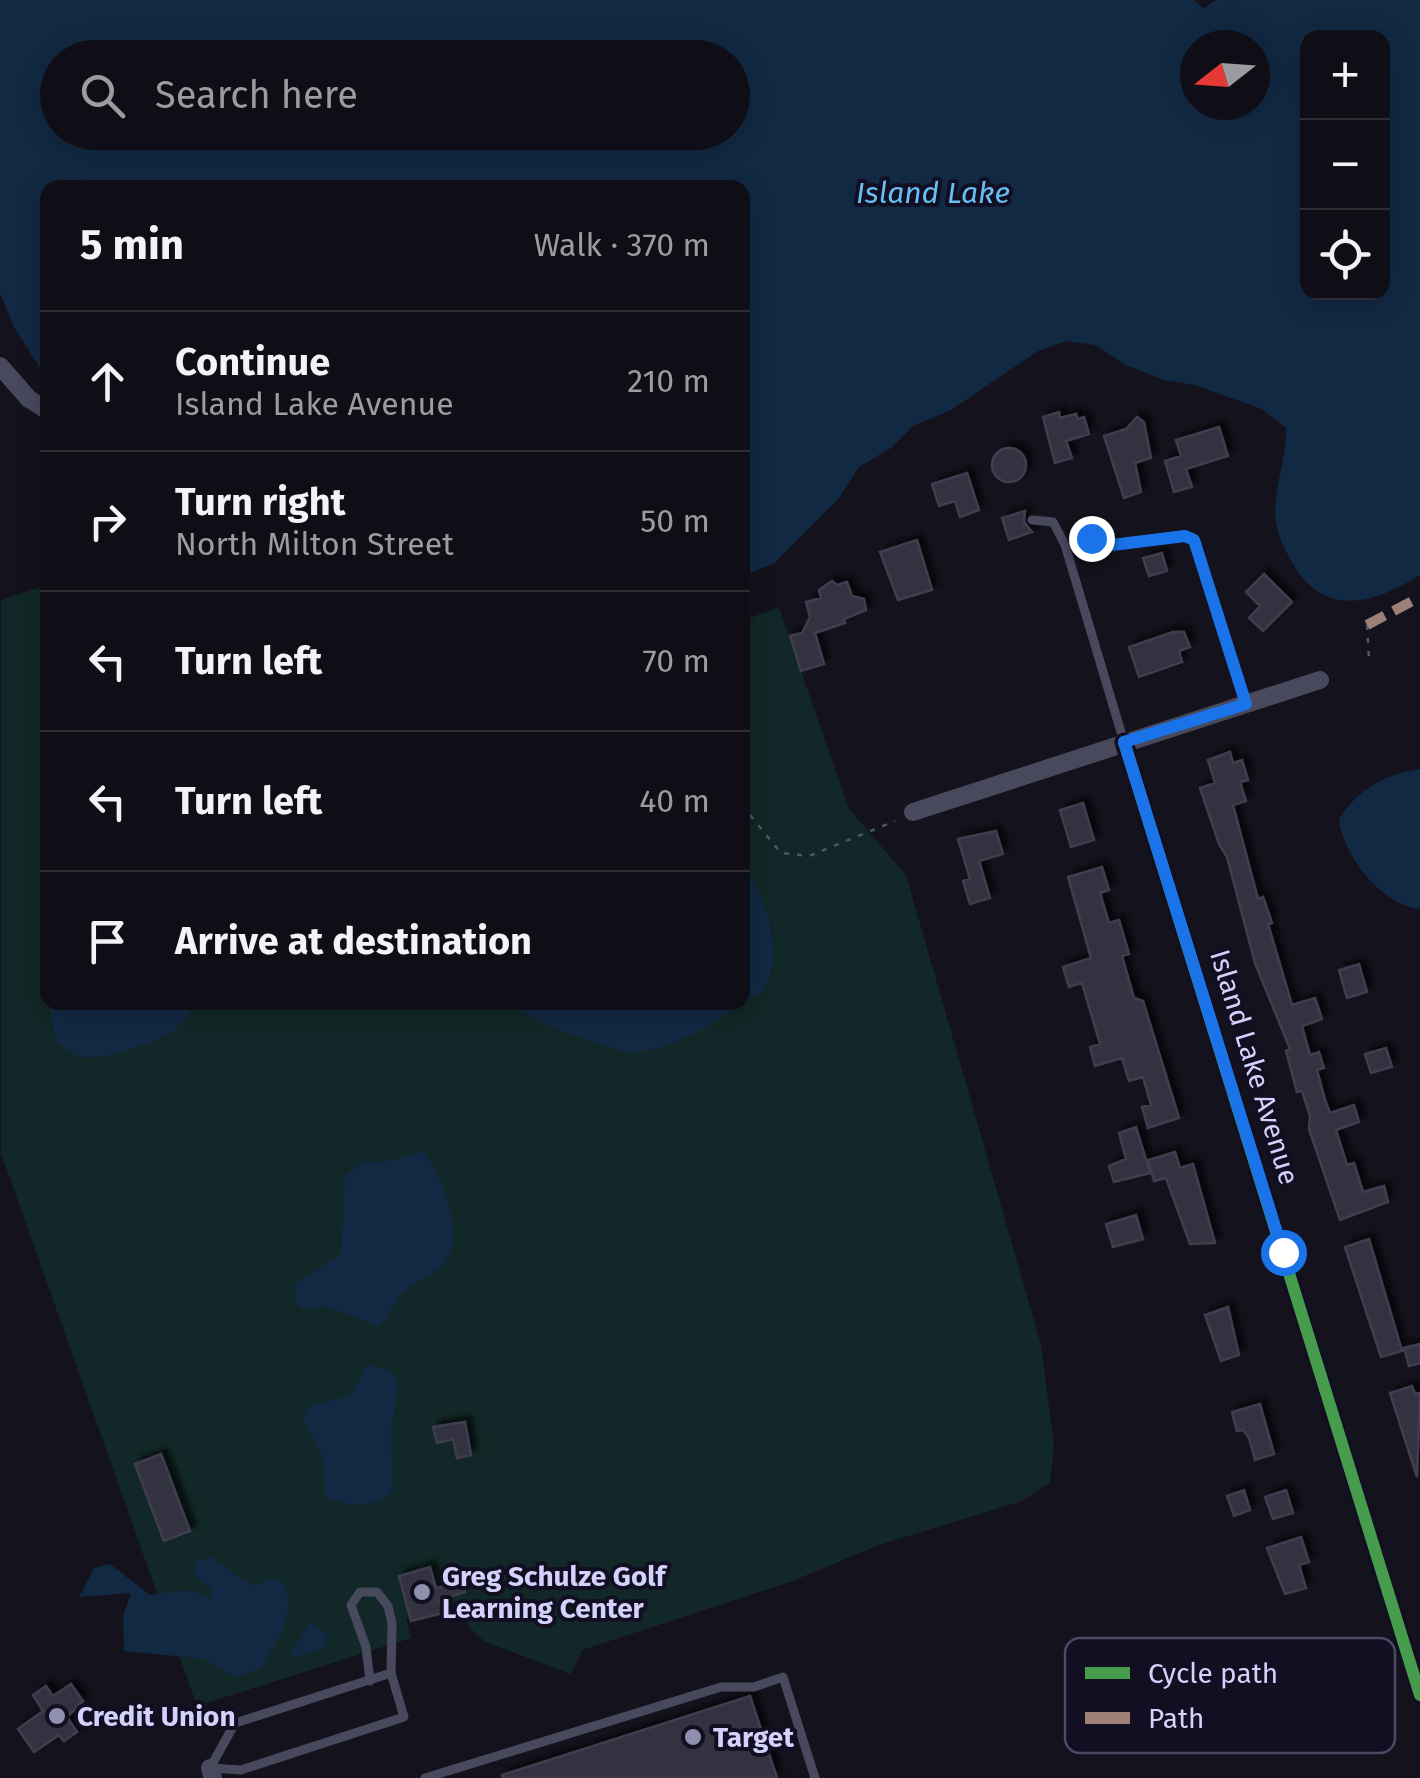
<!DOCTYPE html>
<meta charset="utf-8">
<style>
body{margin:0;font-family:"Fira Sans",sans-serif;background:#1d1c23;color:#f1f3f6}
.controls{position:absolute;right:30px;top:30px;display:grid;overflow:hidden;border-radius:20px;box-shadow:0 5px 25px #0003}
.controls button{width:90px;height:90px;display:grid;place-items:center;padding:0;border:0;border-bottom:2px solid #2f2e35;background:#0f0e16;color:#f1f3f6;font:50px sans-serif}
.compass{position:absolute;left:1180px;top:30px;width:90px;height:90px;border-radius:50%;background:#0f0e16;box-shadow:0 5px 25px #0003;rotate:253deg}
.stop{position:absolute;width:30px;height:30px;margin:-22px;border:8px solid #1a73e8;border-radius:50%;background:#fff}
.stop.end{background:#1a73e8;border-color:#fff;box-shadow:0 2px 10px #0008}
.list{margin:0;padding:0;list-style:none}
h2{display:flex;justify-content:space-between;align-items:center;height:130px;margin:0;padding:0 40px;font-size:42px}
h2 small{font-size:32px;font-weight:400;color:#9b9ca1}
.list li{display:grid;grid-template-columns:65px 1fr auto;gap:30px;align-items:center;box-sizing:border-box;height:140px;padding:0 40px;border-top:2px solid #2f2e35}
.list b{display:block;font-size:38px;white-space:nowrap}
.list p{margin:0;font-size:32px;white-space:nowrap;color:#9b9ca1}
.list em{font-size:32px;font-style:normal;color:#9b9ca1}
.icon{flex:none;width:55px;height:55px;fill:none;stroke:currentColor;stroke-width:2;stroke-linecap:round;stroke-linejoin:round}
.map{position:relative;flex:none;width:1420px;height:1778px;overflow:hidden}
.search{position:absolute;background:#0f0e16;box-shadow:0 5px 25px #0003;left:40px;top:40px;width:710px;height:110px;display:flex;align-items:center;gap:25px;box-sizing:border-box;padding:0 35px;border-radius:55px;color:#9b9ca1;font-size:38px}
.panel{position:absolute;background:#0f0e16;box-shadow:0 5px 25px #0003;left:40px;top:180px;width:710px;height:830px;border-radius:20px}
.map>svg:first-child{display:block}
.green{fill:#122727}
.water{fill:#122943;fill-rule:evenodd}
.building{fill:#32313f;stroke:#403e50;stroke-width:2.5;filter:url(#shadow)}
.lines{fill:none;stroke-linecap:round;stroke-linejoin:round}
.path{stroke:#4a5863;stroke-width:2.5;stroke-dasharray:5 8;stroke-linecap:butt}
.lane{stroke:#48495d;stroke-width:9}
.street{stroke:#48495d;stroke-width:18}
.quiet{stroke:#9e8076;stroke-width:10;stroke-dasharray:20 10;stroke-linecap:butt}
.cycleway-casing{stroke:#110f21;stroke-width:19}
.cycleway{stroke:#469c4c;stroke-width:12}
.route{stroke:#1a73e8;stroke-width:12}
.poi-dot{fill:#918fae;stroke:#110f21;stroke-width:4}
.labels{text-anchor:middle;stroke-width:8;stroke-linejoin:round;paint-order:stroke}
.street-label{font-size:28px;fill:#d4d2fc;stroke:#110f21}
.poi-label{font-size:28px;font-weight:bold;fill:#d4d2fc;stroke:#110f21;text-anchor:start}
.water-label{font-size:30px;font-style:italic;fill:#68bef4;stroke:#110f21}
.key{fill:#110f21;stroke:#4c4a63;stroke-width:2.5}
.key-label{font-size:28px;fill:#d4d2fc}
</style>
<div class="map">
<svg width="1420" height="1778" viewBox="0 0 1420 1778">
<defs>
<filter id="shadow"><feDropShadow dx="6" dy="-6" stdDeviation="2.5" flood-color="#0009"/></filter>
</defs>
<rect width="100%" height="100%" fill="#14131d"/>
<path class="green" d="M47,585l1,417h694l1,-382 36,-12 70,201 57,66 135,470 13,101 -4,36 -28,19 -143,44 -89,37 -208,68 -11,24 -86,-32 -16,-15 -9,-26 -54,17 5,20 -214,68 -196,-553v-553z"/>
<path class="water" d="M0,0h1194l9,9 13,-9h204v575c-45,29 -96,43 -127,-11 -9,-16 -17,-31 -18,-51 0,-29 12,-55 11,-85l-24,-19 -67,-24 -31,-5 -38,-15 -31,-20 -29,-4 -28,10 -87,59 -38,16 -22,22 -32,19 -20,31 -65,65 -31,13 -1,-388h-694l-1,191 -33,-52 -14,-34zM1308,38h74v254h-74zM1195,45h60v60h-60zM58,58h674v74h-674z
M1420,769v140c-39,-4 -77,-54 -81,-90 18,-29 46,-45 81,-50z
M743,867c24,25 44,98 18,125 -39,23 -86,62 -134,60 -12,-1 -25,-9 -37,-12 -27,-7 -55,-18 -77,-37l229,-1z
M49,1003h140l2,8c-10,26 -82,50 -108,46 -11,-2 -19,-10 -27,-17z
M423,1151c18,22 44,84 22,111 -10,13 -26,18 -38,27 -13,10 -17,28 -29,38l-51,-21 -24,3 -7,-7 -2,-17 47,-31 4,-78 15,-13 30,-2z
M367,1364l22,6 9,13 -7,50 2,56c-11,20 -52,19 -68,6l-2,-38 -21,-39 9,-13 39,-9z
M211,1557l42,29 21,-8 9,4c16,31 -7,59 -22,87l-28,8 -27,-18 -82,-8 -1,-35 8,-23 -52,4 15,-29 16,-4 40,31 38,-5 24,8v-8l-19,-16 3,-12z
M310,1621l17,13v12l-30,11 -6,-4z"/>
<path class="building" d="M1059,412l1,6 16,-4 2,5 6,-2 5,17 -23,7 6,17 -17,5 -12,-46z
M1137,417l7,5 7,36 -16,5 6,29 -17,6 -20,-62 22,-7z
M1219,427l9,29 -42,13 6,18 -18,5 -9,-31 16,-5 -5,-16z
M992 465a17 17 0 1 1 34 0a17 17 0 1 1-34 0Z
M967,473l12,37 -19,7 -5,-16 -16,5 -7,-22z
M1025,511l-1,11 8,10 -23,8 -7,-22z
M917,540l15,50 -34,10 -18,-48z
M1162,553l5,18 -18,5 -6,-18z
M1264,574l28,28 -29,29 -14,-13 11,-12 -14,-14z
M832,581l5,4 10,-3 5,14 12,3 2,11 -22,9 1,4 -30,10 9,31 -23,7 -11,-35 12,-3 8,-16 -4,-15 15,-4 -2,-8z
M1173,632h11l6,15 -11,4 3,11 -43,15 -10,-30z
M1230,752l3,11 9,-3 6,20 -8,2 6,19 -13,4 25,94 5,-2 9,26 -4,1 24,81 23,-7 7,21 -20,7 8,29 9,-3 5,16 -7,2 8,30 5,13 24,-8 5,17 -23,8 11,35 7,-2 9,29 21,-6 4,16 -48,18 -31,-91 1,-13 -8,-25 -5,1 -11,-41 4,-2 -35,-86 -28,-106 -8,-13 -19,-56 15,-5 -7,-23z
M1083,803l11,37 -23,7 -11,-37z
M996,831l7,23 -24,7 11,37 -20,6 -7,-23 7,-2 -12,-40z
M1102,867l7,23 -9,3 9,30 10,-3 10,34 -7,2 12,42 9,3 36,117 -31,10 -6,-21 9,-2 -8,-28 -14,4 -7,-23 -27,8 -5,-19 10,-3 -18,-61 -13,4 -6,-20 28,-9 -23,-81z
M1359,964l8,28 -20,6 -8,-28z
M1386,1048l6,19 -21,6 -6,-19z
M1136,1127l14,46 -36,9 -5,-16 17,-7 -7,-26z
M1175,1152l5,16 13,-4 22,79 -25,1 -24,-66 -12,3 -6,-21z
M1136,1215l7,24 -30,8 -7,-23z
M1369,1239l33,112 -21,6 -36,-110z
M1228,1307l11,48 -18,6 -16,-46z
M1420,1344v19l-11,3 -5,-18z
M1412,1386l3,8 5,-1 -3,84 -27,-84z
M1260,1404l14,50 -19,6 -6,-22 -6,-8 -6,1 -5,-19z
M465,1422l6,33 -14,3 -4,-19 -16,4 -4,-16z
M161,1454l29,77 -26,10 -29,-77z
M1244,1490l6,20 -16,6 -7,-20z
M1286,1490l7,23 -20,6 -8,-22z
M1301,1537l8,25 -10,3 7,23 -21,6 -18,-46z
M430,1567l6,21 26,-6 3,10 -26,8 4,13 -32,8 -12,-45z
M71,1684l12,17 -16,16 10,15 -13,9 -5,-6 -25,17 -16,-23 25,-18 -10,-16 13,-9 7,10z
M750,1696l27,82h-274l-1,-3z"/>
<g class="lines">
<path class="path" d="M1367,625l2,35
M742,805l39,48 28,3 86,-35"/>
<path class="lane" d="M1032,520l21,2 12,23 59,197
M1085,522l6,16 12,8 82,-10 9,4 52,164
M391,1673l13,44 -163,53 -31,-2 25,-45z
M370,1681l-4,-34 -15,-42 9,-13h17l11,14 4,18 -1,49
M425,1778l296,-91h33l29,-10 32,101"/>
<path class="street" d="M0,366l29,33 19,12
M1124,742l296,953
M913,812l407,-132
M210,1768l3,10"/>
<path class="quiet" d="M1367,625l53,-28"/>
<g class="cycleway-casing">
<path id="cycleway" d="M1124,742l296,953"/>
</g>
<use href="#cycleway" class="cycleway"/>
</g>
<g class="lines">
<path class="route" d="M1091,538l13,8 81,-10 9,4 52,164 -122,38 159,510"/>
</g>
<g class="poi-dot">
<circle cx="422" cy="1592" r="10"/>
<circle cx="57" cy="1716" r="10"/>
<circle cx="693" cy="1737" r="10"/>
</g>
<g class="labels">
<g class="street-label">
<text transform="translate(1255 1067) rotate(73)" y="10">Island Lake Avenue</text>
</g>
<g class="poi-label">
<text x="442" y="1586">Greg Schulze Golf<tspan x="442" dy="32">Learning Center</tspan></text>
<text x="77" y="1726">Credit Union</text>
<text x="713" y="1747">Target</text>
</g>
<g class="water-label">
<text x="933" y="203">Island Lake</text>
</g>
</g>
<rect x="1065" y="1638" width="330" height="115" rx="15" class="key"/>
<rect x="1085" y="1667" width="45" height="12" fill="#469c4c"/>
<rect x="1085" y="1712" width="45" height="12" fill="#9e8076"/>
<g class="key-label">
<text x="1148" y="1683">Cycle path</text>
<text x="1148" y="1728">Path</text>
</g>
</svg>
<div class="controls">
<button>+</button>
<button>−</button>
<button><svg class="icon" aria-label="locate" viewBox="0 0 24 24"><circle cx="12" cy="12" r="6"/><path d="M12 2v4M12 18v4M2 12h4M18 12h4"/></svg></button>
</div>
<svg class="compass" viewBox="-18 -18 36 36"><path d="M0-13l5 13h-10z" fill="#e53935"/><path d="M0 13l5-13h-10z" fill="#9b9ca1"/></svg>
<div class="stop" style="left:1283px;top:1252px"></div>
<div class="stop end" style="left:1091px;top:538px"></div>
<div class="search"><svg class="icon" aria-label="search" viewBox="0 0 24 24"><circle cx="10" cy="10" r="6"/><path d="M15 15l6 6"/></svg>Search here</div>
<section class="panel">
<h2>5 min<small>Walk · 370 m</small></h2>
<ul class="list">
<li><svg class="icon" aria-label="ahead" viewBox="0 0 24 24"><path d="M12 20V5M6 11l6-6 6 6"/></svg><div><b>Continue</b><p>Island Lake Avenue</p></div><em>210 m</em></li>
<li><svg class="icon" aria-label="right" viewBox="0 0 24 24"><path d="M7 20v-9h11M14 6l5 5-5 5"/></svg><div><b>Turn right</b><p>North Milton Street</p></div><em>50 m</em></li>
<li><svg class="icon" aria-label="left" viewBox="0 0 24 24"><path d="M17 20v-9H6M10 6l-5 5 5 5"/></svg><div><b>Turn left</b></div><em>70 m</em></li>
<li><svg class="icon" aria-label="left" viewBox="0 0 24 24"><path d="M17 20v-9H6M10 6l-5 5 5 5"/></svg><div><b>Turn left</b></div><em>40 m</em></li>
<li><svg class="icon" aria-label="arrive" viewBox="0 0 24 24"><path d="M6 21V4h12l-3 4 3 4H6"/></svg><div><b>Arrive at destination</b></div></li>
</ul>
</section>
</div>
